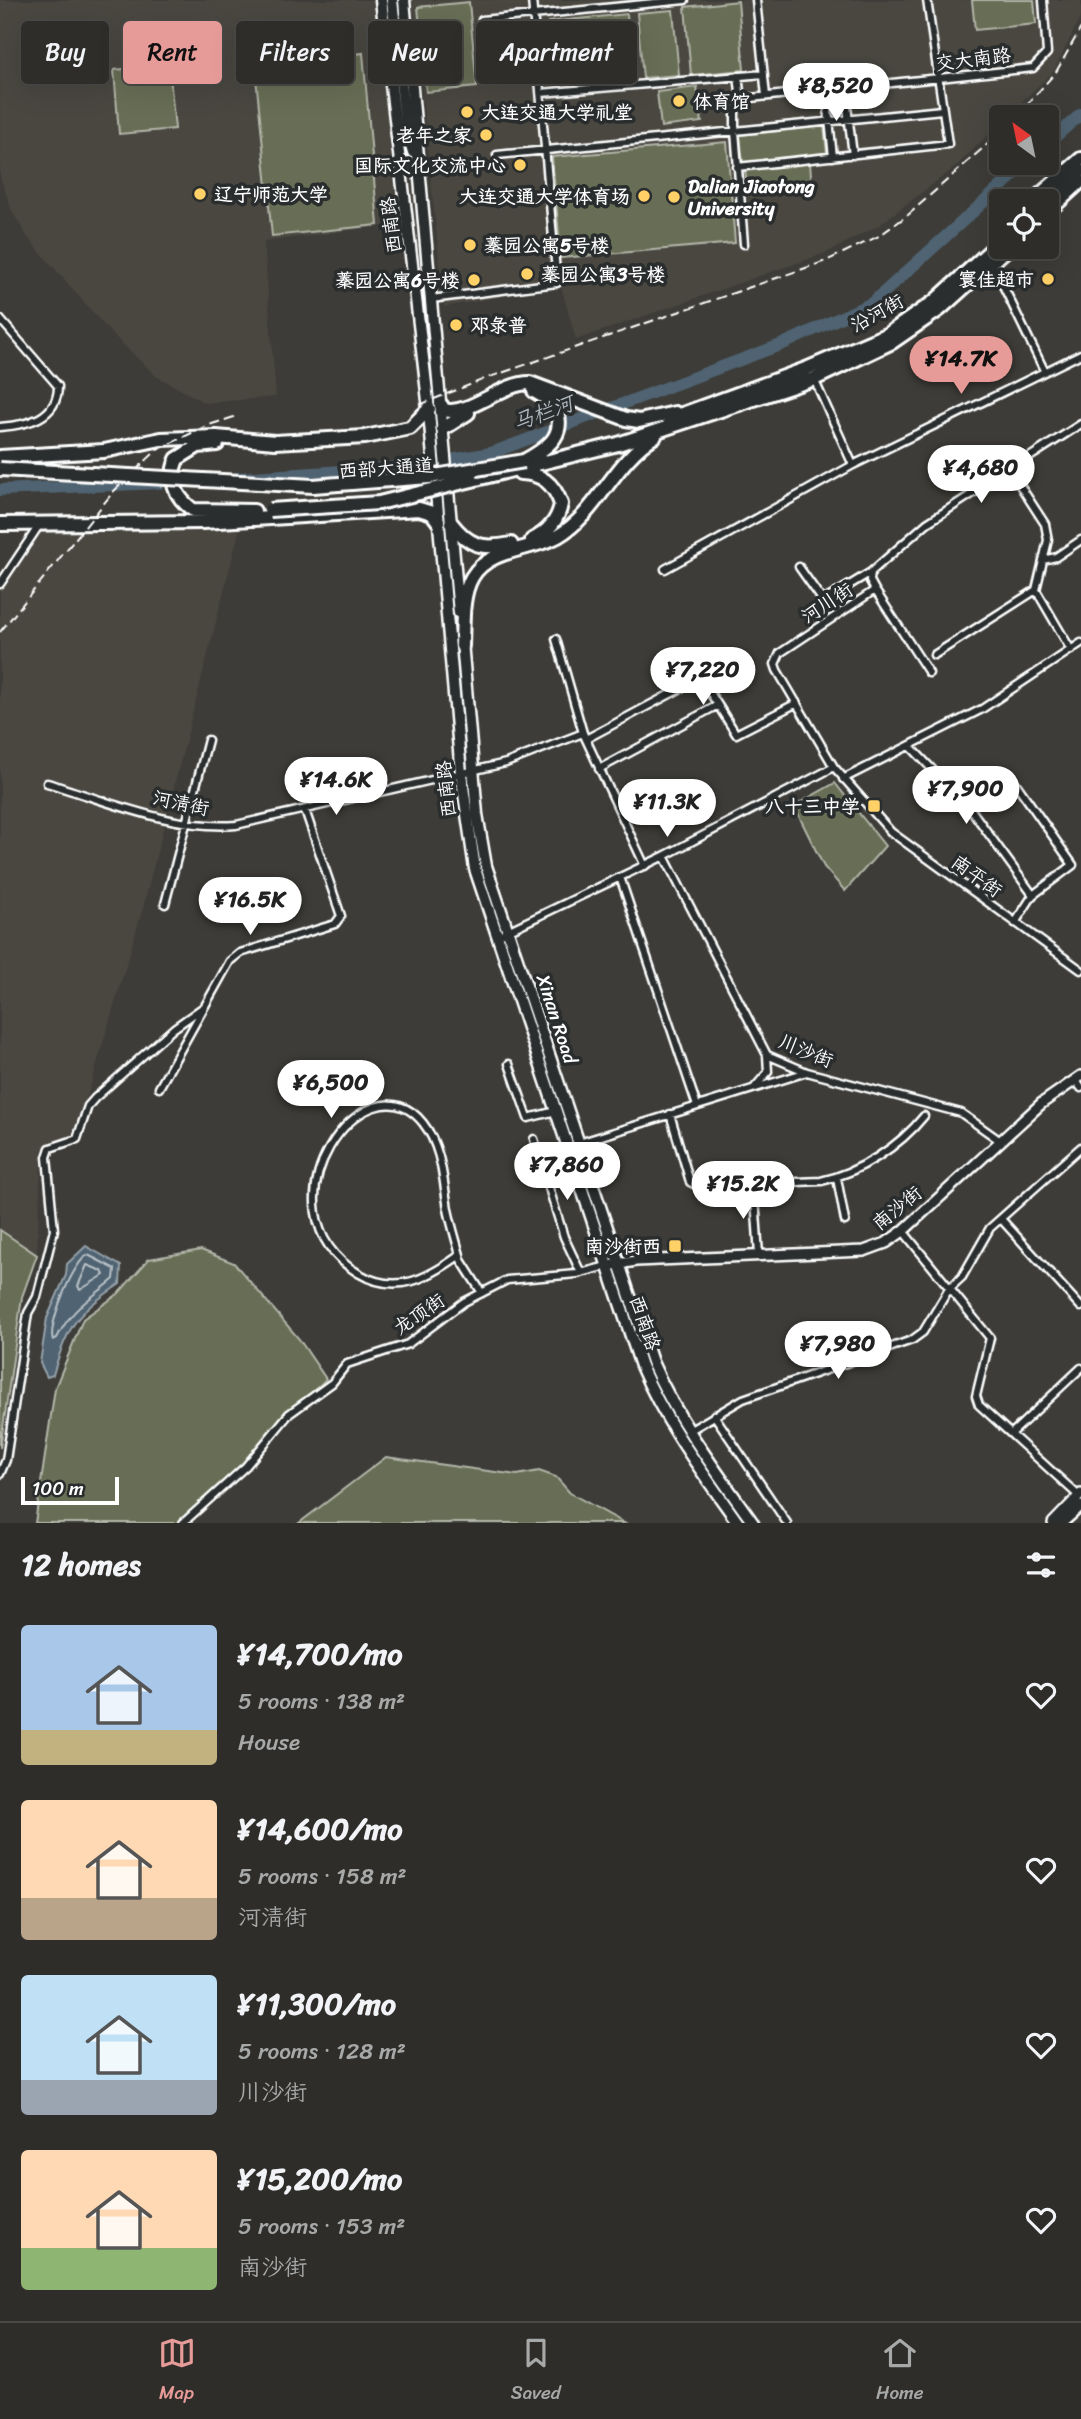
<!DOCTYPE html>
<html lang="en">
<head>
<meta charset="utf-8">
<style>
	body { margin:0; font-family:Sriracha,"LXGW WenKai TC",sans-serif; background:#363532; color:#f1f3f6; height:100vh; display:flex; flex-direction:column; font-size:26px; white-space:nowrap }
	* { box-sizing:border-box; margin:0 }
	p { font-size:23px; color:#a7a8a8 }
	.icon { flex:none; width:38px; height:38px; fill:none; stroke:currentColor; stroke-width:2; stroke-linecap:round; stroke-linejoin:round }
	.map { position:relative; height:1523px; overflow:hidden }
	.drawer { display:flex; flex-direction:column; background:#2e2d2a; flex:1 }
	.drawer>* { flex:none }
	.top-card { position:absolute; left:21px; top:21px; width:700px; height:63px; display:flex; gap:14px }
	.needle { width:46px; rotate:327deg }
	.tools { position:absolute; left:989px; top:105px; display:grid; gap:14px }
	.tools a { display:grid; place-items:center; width:70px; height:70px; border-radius:7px; background:#2e2d2a; box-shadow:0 7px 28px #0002,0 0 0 2px #494947; font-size:35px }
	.scale { position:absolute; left:21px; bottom:18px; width:98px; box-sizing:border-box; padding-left:7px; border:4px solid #fff; border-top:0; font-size:19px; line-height:24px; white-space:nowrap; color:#fff; -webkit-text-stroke:5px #2a2d2e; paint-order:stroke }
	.price { position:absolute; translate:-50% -60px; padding:0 16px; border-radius:24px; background:#fff; color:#222; font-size:23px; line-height:46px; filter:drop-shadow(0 2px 4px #0008) }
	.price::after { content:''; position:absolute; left:50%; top:42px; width:21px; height:16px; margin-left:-10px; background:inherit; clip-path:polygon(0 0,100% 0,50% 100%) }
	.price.current { background:#e69b98; color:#111 }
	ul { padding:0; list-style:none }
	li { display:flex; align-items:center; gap:21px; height:175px; padding:0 21px }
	li span { display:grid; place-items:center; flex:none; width:196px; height:140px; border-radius:7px; color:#555 }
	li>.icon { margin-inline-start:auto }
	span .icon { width:84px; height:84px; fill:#fffc; stroke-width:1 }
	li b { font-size:30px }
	h2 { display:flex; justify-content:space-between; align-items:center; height:84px; padding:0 21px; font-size:30px }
	.pill { padding:0 24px; border-radius:7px; background:#2e2d2a; box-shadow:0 7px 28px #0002,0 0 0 2px #494947; font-size:24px; line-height:63px }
	.pill.current { background:#e69b98; color:#111 }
	.dock { display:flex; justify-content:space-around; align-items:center; height:98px; border-top:2px solid #494947; background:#2e2d2a; font-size:19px; color:#a7a8a8 }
	.dock a { display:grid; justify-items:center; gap:4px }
	.dock .current { color:#e69b98 }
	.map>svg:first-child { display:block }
	.built { fill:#4a463f }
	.green { fill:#676e54; stroke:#b3b6aa; stroke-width:2 }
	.water { fill:#4f6372; stroke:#95a1aa; stroke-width:2 }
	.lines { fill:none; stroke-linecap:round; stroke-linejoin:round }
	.shore { stroke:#b9c1c7; stroke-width:2 }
	.river { stroke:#4f6372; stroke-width:12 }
	.street-casing { stroke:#fff; stroke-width:11 }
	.secondary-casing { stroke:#fff; stroke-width:14 }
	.primary-casing { stroke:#fff; stroke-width:15 }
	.highway-casing { stroke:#fff; stroke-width:18 }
	.street { stroke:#2a2d2e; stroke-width:6 }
	.secondary { stroke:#2a2d2e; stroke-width:9 }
	.primary { stroke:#2a2d2e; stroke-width:10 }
	.highway { stroke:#2a2d2e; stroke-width:12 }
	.rail { stroke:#fff; stroke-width:2; stroke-dasharray:10 5; stroke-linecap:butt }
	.highway-bridge-casing { stroke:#fff; stroke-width:18; stroke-linecap:butt }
	.highway-bridge { stroke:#2a2d2e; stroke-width:12 }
	.poi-dot { fill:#ffd166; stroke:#2a2d2e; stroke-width:2.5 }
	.labels { text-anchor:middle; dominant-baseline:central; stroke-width:7; stroke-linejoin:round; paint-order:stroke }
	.street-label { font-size:19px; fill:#fff; stroke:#2a2d2e }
	.poi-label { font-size:19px; font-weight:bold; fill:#fff; stroke:#2a2d2e; text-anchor:start }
	.water-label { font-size:21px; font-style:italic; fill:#b0b9c0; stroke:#2a2d2e }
</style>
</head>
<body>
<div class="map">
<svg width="1081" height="1523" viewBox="0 0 1081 1523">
	<rect width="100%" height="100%" fill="#3d3c38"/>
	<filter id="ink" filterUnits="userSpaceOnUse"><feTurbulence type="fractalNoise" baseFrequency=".0143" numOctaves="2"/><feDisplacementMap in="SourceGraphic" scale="14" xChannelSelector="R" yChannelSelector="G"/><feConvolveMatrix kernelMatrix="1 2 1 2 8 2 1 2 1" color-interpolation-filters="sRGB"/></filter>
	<g filter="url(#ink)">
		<path class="built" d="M0 0H376L397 224 264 242 276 397 205 403 156 376 110 332 28 238 12 211 0 177Z
			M412 0H1081V17L1054 71 1006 117H1001V122L954 168 878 226 826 253 576 340 561 286 444 307Z
			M39 528H240L143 908 76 1135 42 1149 37 1255 0 1230V577Z"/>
		<path class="green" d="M972 0H1034L1036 24 975 30Z
			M738 1 744 70 691 75 685 7Z
			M469 2 477 87 426 92 418 7Z
			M673 10 679 75 643 78 637 13Z
			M627 14 633 78 554 85 548 22Z
			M363 53 378 225 272 236 255 68Z
			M169 65 175 129 119 134 114 70Z
			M697 87 702 122 661 127 657 92Z
			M824 126 827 154 743 163 740 135Z
			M727 142 735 243 561 258 552 157Z
			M810 163 812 188 748 195 745 170Z
			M835 783 885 846 845 891 824 867 794 806Z
			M0 1230 37 1255 22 1297 0 1448Z
			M201 1250 234 1263 299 1339 326 1379 237 1469 178 1523H35L55 1388 83 1319 118 1294 149 1259Z
			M386 1457 517 1475 539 1471 556 1477 570 1493 624 1523H299Z"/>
		<path class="water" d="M86 1246 121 1266 120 1284C77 1313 67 1325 53 1375L47 1377 40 1363 47 1318 66 1275 67 1264Z"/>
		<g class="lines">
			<path class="shore" d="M88 1255 115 1269 114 1279C90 1300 72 1307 57 1338L53 1340C47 1326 74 1260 88 1255Z
				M87 1265 102 1271 104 1275 80 1290 78 1286Z"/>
			<path class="river" d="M1046 145 1081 114
				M238 478 416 466 491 453 783 344 872 303 1027 163
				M0 490 160 483"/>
			<g class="street-casing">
				<path id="street" d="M756 0 766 96
					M482 20 685 0
					M738 76 741 99 735 109V131L744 244
					M845 89 853 155
					M826 91 833 157
					M541 93 764 74
					M741 99 1033 68 1047 53 1043 0
					M497 155 942 110
					M737 167 948 144 927 0
					M993 265 1044 370
					M431 299 557 283 532 0
					M0 319 58 386C58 419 26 425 0 427
					M853 465 1081 354
					M1010 470 1045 524 1048 540 1036 590 1071 650
					M1043 560 1056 557 1081 540
					M799 567 823 601 871 572
					M665 569 853 465 814 379
					M0 584 40 524
					M875 590 780 653 775 664 777 670 834 767 891 832 1081 970
					M556 639 583 733 645 866
					M934 655 1036 590
					M929 673 875 590 870 581 871 572 927 523 1081 424
					M586 739 689 684 706 686 736 734 797 703
					M910 746 972 811 1033 895
					M599 769 718 705
					M843 779 982 709 1081 643
					M47 783C108 801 172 830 236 825L506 763 583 733
					M969 809 1012 778 1073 865 1033 895 1015 923
					M664 856 767 1055 807 1072 961 1113 999 1140
					M620 877 697 1106
					M165 904 208 740
					M499 935 664 856 834 767
					M509 1064 528 1118 556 1111
					M1075 1079 1081 1088
					M755 1087 768 1072 767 1055
					M159 1088 230 961 240 953 335 924 341 916 305 810
					M670 1114 690 1182 698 1186 821 1181C859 1173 900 1146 924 1116
					M534 1139 564 1237 581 1273
					M579 1143 807 1072
					M837 1178 845 1221
					M754 1184 759 1255
					M1001 1219 1081 1307
					M903 1231 990 1338 976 1396 979 1405 1080 1497
					M460 1255C428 1278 397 1296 358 1273 253 1209 366 1051 423 1123 442 1147 443 1180 448 1209 451 1224 456 1240 460 1255L461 1260 482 1293
					M714 1415 787 1523
					M689 1431 743 1399 912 1340 923 1332 949 1289 962 1277 990 1228 1081 1147
					M1011 1434 1081 1368
					M0 1474 6 1460 28 1313 37 1297 54 1230 47 1157 50 1148 77 1139 88 1106 95 1098 174 1028 205 1006
					M183 1523 246 1466 289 1414 332 1383 347 1364 408 1344 464 1302 507 1280 577 1274 607 1266"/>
			</g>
			<g class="secondary-casing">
				<path id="secondary" d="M607 1266 636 1261 864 1251 886 1243 903 1231 1042 1103 1081 1076
					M1053 1523 1081 1494
					M1062 1523 1081 1506"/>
			</g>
			<g class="primary-casing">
				<path id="primary" d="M381 0 428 401 461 773 475 869 641 1366C666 1424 702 1472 738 1523
					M392 0 406 128 413 152
					M404 0 459 613
					M462 642 477 814 486 866 652 1362C678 1421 716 1471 753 1523"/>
			</g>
			<g class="highway-casing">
				<path id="highway" d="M1033 201 1081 159
					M1045 201 1081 171
					M1046 213 1081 181
					M441 405 444 410C468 417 501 383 530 383L626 419 639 421 675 413
					M669 419 806 369 888 334 934 302 1001 241
					M443 429 468 413
					M217 444 198 446 177 459C168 480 175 497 193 510L254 511
					M0 457 104 451 161 439 216 437 275 442 365 437 410 428 429 409
					M524 461C550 447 569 433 553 402L534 391
					M520 473C542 473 554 484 561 504 558 521 548 532 532 540
					M472 480 618 444 814 379 892 342 940 309 1009 247
					M451 523C469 546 482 550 511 544
					M0 524 203 522 419 509 432 513 438 521
					M462 646C463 624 461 596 472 577 489 548 531 551 558 536 598 513 614 461 655 436"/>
			</g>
			<use href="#street" class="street"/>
			<use href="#secondary" class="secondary"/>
			<use href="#primary" class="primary"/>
			<use href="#highway" class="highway"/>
			<path class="rail" d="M1016 117 1056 72 1081 28
				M419 405 487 378 826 261 879 236 908 215 1001 132
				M0 632 114 491 157 450 206 426 234 417"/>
			<g class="highway-bridge-casing">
				<path id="highway-bridge" d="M0 469 313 486 429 477 524 461
					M270 510 379 503 472 480"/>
			</g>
			<use href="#highway-bridge" class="highway-bridge"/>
		</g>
	</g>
	<g class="poi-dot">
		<circle cx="679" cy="101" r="7"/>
		<circle cx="467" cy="112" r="7"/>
		<circle cx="486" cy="135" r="7"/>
		<circle cx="520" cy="165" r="7"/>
		<circle cx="200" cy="194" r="7"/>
		<circle cx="644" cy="196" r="7"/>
		<circle cx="674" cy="197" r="7"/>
		<circle cx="470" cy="245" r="7"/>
		<circle cx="527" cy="274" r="7"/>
		<circle cx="1048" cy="279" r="7"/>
		<circle cx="474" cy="280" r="7"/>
		<circle cx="456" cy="325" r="7"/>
		<rect x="867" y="799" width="14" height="14" rx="3.5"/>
		<rect x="668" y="1239" width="14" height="14" rx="3.5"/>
	</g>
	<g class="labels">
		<g class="street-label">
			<text transform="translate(973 59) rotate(-7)">交大南路</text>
			<text transform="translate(391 225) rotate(-97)">西南路</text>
			<text transform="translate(877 313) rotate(-29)">沿河街</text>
			<text transform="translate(386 468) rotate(-4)">西部大通道</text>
			<text transform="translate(827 603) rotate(-33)">河川街</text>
			<text transform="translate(446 789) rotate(-96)">西南路</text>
			<text transform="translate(181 803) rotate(12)">河清街</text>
			<text transform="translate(977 876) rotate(36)">南平街</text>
			<text transform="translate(557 1019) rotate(72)">Xinan Road</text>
			<text transform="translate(806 1051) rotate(22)">川沙街</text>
			<text transform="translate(897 1208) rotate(-39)">南沙街</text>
			<text transform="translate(419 1314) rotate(-34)">龙顶街</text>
			<text transform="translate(645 1323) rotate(71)">西南路</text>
		</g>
		<g class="poi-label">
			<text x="693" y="101">体育馆</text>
			<text x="481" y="112">大连交通大学礼堂</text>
			<text x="472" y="135" text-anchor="end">老年之家</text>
			<text x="506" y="165" text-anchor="end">国际文化交流中心</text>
			<text x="688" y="186">Dalian Jiaotong<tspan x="688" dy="22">University</tspan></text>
			<text x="214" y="194">辽宁师范大学</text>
			<text x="630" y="196" text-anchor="end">大连交通大学体育场</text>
			<text x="484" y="245">蓁园公寓5号楼</text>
			<text x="541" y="274">蓁园公寓3号楼</text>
			<text x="1034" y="279" text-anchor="end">寰佳超市</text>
			<text x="460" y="280" text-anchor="end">蓁园公寓6号楼</text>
			<text x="470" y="325">邓录普</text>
			<text x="860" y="806" text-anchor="end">八十三中学</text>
			<text x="661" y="1246" text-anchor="end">南沙街西</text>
		</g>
		<g class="water-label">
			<text transform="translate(543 413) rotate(-20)">马栏河</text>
		</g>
	</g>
</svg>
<div class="tools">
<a><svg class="needle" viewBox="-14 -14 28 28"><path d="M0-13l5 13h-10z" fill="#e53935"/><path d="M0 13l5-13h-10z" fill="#a7a8a8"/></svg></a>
<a><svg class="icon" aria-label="locate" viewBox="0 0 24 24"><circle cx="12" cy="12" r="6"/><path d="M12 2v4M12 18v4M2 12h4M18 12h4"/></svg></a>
</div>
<div class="scale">100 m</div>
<b class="price" style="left:836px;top:123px">¥8,520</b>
<b class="price current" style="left:961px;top:396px">¥14.7K</b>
<b class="price" style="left:981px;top:505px">¥4,680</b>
<b class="price" style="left:703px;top:707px">¥7,220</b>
<b class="price" style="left:336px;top:817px">¥14.6K</b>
<b class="price" style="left:966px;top:826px">¥7,900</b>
<b class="price" style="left:667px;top:839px">¥11.3K</b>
<b class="price" style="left:250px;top:937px">¥16.5K</b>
<b class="price" style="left:331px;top:1120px">¥6,500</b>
<b class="price" style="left:567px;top:1202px">¥7,860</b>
<b class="price" style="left:743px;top:1221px">¥15.2K</b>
<b class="price" style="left:838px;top:1381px">¥7,980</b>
<div class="top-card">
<a class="pill">Buy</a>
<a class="pill current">Rent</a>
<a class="pill">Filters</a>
<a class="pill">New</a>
<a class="pill">Apartment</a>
</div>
</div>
<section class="drawer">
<h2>12 homes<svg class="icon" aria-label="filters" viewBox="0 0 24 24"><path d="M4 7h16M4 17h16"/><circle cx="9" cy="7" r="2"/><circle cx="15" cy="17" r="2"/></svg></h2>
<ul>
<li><span style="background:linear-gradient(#a9c7e8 75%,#c2b280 0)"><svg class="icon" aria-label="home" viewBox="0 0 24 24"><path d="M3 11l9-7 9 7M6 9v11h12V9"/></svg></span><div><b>¥14,700/mo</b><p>5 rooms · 138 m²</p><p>House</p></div><svg class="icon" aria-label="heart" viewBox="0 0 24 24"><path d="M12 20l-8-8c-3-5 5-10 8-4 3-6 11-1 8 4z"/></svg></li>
<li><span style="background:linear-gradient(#ffd9b3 70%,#b9a48a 0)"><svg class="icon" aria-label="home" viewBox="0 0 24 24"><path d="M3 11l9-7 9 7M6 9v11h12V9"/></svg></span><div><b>¥14,600/mo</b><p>5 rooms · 158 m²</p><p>河清街</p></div><svg class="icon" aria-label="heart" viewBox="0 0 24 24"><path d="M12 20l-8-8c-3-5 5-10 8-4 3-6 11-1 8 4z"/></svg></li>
<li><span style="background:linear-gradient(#bfe0f5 75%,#9aa5b1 0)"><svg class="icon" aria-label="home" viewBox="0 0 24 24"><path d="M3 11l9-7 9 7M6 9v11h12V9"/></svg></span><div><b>¥11,300/mo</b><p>5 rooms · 128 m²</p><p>川沙街</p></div><svg class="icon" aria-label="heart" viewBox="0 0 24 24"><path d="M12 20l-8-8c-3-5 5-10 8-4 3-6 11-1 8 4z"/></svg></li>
<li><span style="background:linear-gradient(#ffd9b3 70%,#8fb573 0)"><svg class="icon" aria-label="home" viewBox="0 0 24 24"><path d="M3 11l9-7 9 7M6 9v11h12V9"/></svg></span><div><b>¥15,200/mo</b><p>5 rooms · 153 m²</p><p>南沙街</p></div><svg class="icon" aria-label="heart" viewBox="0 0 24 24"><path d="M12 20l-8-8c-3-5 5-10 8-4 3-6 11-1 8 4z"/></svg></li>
</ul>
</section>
<nav class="dock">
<a class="current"><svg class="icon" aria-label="map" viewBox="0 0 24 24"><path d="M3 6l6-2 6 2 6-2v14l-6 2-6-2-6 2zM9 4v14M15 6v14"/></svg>Map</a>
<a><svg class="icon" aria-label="saved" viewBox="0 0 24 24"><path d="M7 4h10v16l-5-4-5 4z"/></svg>Saved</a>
<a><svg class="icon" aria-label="home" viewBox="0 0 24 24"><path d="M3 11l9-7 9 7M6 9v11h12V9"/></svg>Home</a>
</nav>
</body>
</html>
